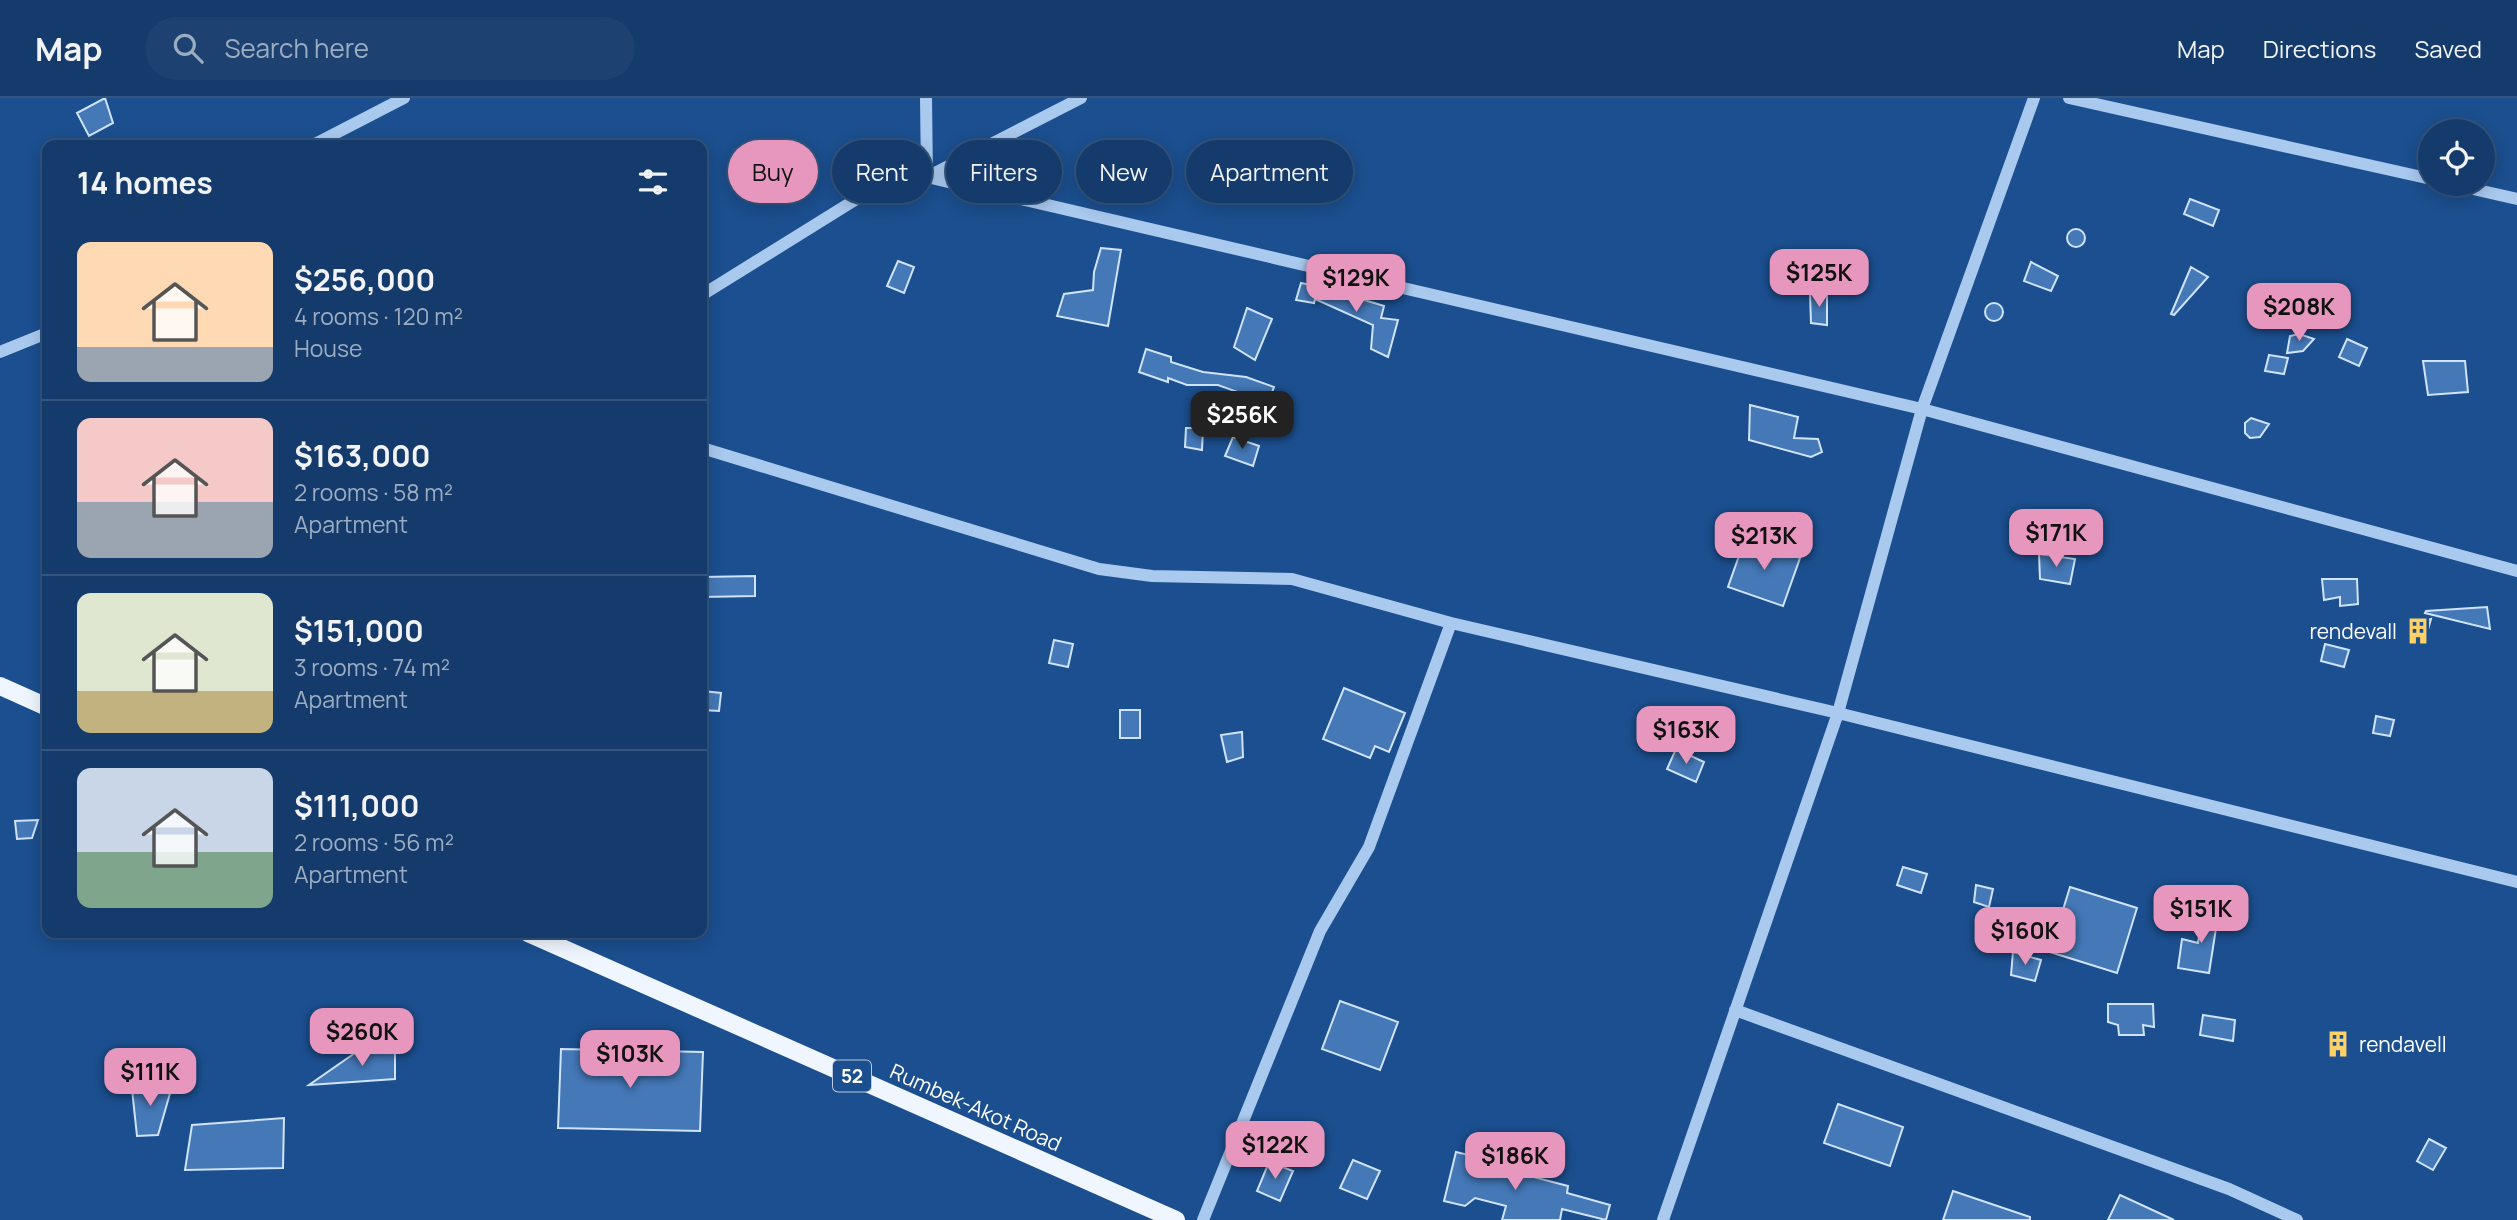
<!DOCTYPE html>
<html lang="en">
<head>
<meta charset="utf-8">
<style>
	body { margin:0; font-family:Manrope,sans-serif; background:#1d4271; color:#f1f3f6; height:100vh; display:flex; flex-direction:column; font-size:26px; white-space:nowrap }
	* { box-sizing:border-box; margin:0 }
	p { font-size:23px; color:#9dadc1 }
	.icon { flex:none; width:38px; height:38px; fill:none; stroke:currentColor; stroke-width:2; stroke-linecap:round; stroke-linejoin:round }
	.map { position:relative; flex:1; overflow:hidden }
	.sheet { position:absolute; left:42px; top:42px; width:665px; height:798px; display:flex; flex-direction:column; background:#143b6b; border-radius:14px; box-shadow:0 4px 18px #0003,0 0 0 2px #33557e }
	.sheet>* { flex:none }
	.banner { position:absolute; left:728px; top:42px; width:665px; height:63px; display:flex; gap:14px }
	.buttons { position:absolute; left:2418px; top:21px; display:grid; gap:14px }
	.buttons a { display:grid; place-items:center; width:77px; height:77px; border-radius:50%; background:#143b6b; box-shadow:0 4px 18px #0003,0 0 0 2px #33557e; font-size:35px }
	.price { position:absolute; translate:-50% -60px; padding:0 16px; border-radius:14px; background:#e797bd; color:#111; font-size:23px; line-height:46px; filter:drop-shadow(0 2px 4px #0008) }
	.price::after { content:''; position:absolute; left:50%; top:42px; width:21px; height:16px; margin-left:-10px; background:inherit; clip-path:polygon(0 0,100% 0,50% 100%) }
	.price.selected { background:#222; color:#fff }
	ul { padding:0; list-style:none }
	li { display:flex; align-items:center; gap:21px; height:175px; padding:0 35px }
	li+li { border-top:2px solid #33557e }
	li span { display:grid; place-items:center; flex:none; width:196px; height:140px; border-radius:14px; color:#555 }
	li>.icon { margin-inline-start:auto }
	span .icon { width:84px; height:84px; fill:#fffc; stroke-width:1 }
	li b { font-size:30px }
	h2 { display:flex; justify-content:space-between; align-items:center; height:84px; padding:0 35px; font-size:30px }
	.pill { padding:0 24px; border-radius:32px; background:#143b6b; box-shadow:0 4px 18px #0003,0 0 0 2px #33557e; font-size:24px; line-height:63px }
	.pill.selected { background:#e797bd; color:#111 }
	header { display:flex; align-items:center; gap:42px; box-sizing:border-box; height:98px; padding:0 35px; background:#143b6b; border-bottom:2px solid #33557e }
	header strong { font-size:33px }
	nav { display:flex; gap:38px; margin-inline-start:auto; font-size:24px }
	.search { width:490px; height:63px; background:#1d4271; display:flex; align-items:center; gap:18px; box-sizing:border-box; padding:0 24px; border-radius:38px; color:#9dadc1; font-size:26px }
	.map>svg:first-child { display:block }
	.building { fill:#4478b7; stroke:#cfe3fa; stroke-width:2 }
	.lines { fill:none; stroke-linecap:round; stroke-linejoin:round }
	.minor { stroke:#a9c9ee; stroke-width:12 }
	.major { stroke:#f0f6ff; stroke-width:18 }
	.labels { text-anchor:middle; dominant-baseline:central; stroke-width:7; stroke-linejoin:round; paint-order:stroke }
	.shield { fill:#1b4f8f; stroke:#bbcadd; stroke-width:2 }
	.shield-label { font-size:19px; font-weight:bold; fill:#fff }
	.poi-label { font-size:21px; fill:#fff; stroke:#1b4f8f; text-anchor:end }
	.street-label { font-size:21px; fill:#fff; stroke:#1b4f8f }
</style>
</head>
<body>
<header>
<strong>Map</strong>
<div class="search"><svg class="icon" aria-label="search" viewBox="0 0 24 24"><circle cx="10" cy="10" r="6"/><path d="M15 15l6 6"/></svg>Search here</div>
<nav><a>Map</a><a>Directions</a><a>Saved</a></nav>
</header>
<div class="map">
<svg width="2517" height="1122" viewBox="0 0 2517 1122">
	<rect width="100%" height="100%" fill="#1b4f8f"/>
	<path class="building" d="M105 0 113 25 89 38 77 15Z
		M2190 101 2219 112 2213 128 2184 116Z
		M2067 140a9 9 0 1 1 18 0a9 9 0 1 1-18 0Z
		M1101 150 1121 152 1108 228 1057 218 1064 196 1093 192 1094 174Z
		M898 163 914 169 904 195 887 188Z
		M2031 164 2058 178 2051 193 2024 183Z
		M2191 169 2208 179 2174 217 2171 216Z
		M1301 185 1317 188 1316 194H1338L1384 208 1381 220 1398 222 1388 259 1371 251 1373 227 1315 201 1314 205 1296 202Z
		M1810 196 1827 198V227L1811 225Z
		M1985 214a9 9 0 1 1 18 0a9 9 0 1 1-18 0Z
		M1247 210 1272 221 1255 262 1234 249Z
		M2299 236 2314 241 2303 253 2287 255 2290 238Z
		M2347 241 2367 250 2359 268 2339 259Z
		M1146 251 1171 259V264L1203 274 1246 279 1274 289 1268 305 1218 287H1187L1168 280V284L1139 274Z
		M2269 257 2288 260 2284 276 2265 273Z
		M2423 263H2465L2468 294 2428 297Z
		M1750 307 1798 319 1794 340 1818 341 1822 354 1811 359 1749 342Z
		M2251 320 2269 326 2260 339 2250 340 2245 335V325Z
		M1186 330H1203L1202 352 1185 349Z
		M1233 339 1259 348 1253 368 1225 358Z
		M1745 441 1800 460 1783 508 1728 489Z
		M2039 456 2075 461 2070 486 2040 481Z
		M755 478V498L702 499V479Z
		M2322 481H2357L2358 506 2340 508V499L2324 502Z
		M2487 509 2490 531 2425 515 2426 513Z
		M2431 521 2425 542 2412 541 2409 535 2413 526Z
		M1054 542 1073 546 1068 569 1049 565Z
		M2325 546 2349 552 2344 569 2321 563Z
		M1344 590 1405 615 1389 654 1375 648 1370 660 1323 641Z
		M703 593 721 595 719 613 702 612Z
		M1120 612H1140V640H1120Z
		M2376 618 2394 622 2390 638 2373 635Z
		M1242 634 1243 659 1227 664 1221 637Z
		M1676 651 1704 664 1696 684 1667 671Z
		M38 722 32 740 17 741 15 723Z
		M1903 769 1927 776 1921 795 1897 787Z
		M1976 787 1993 791 1989 809 1974 804Z
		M2070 789 2137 810 2117 875 2050 854Z
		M2204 809 2219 811 2209 875 2178 870 2182 841 2198 845Z
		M2013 854 2041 862 2035 883 2011 877Z
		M1340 903 1398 924 1380 972 1322 951Z
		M2108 906H2153L2154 929 2143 927 2144 937H2119L2118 927 2108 924Z
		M2203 917 2235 922 2233 943 2200 937Z
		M395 951V981L309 987 355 955Z
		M561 951 703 954 700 1033 558 1030Z
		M173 985 158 1037 137 1038 132 991Z
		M1838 1006 1903 1029 1890 1068 1824 1045Z
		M284 1020 283 1070 185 1072 192 1027Z
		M2429 1041 2446 1050 2433 1072 2417 1063Z
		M1456 1054 1477 1059 1480 1065 1568 1088 1567 1095 1610 1107 1606 1122 1562 1111 1560 1122H1502L1506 1108 1475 1100 1465 1108 1444 1103Z
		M1353 1062 1380 1073 1367 1101 1340 1090Z
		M1269 1064 1293 1073 1280 1103 1257 1093Z
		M1953 1093 2030 1119V1122H1943Z
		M2120 1097 2174 1122H2108Z"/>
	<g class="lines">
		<path class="minor" d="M926 0 927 79 1922 311 2517 473
			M2069 0 2431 81
			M313 47 404 0
			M2451 86 2517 101
			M702 197 871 92 927 79 1081 0
			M0 254 47 235
			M702 350 1099 471 1152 478 1292 481 1451 525 1838 615 2517 784
			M1735 912 2229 1091 2297 1122
			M1203 1122 1320 833 1369 749 1451 525
			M1663 1122 1838 615 1922 311 2034 0"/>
		<path class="major" d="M0 588 47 609
			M528 835 1176 1122"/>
	</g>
	<defs>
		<g id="building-bare" transform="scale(2.1)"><path d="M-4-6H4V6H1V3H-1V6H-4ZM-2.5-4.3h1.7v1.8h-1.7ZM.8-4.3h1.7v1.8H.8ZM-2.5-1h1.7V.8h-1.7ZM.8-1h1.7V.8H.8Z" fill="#ffd166" stroke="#1b4f8f" stroke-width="2.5" paint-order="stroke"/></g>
	</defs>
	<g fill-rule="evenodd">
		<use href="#building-bare" x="2418" y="533"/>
		<use href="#building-bare" x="2338" y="946"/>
	</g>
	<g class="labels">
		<rect class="shield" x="833" y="962.5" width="38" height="31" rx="5"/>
		<g class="shield-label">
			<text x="852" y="978">52</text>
		</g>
		<g class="poi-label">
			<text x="2397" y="533">rendevall</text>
			<text x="2359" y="946" text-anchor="start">rendavell</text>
		</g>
		<g class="street-label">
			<text transform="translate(976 1009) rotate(24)">Rumbek-Akot Road</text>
		</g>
	</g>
</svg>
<div class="buttons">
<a><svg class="icon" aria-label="locate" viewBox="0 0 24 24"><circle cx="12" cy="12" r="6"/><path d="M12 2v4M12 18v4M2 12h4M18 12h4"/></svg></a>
</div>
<b class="price" style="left:1819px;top:211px">$125K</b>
<b class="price" style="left:1356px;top:216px">$129K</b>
<b class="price" style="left:2299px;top:245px">$208K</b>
<b class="price selected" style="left:1242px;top:353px">$256K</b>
<b class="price" style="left:2056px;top:471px">$171K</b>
<b class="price" style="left:1764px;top:474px">$213K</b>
<b class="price" style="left:1686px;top:668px">$163K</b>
<b class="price" style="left:2201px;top:847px">$151K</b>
<b class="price" style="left:2025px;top:869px">$160K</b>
<b class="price" style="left:362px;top:970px">$260K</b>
<b class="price" style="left:630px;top:992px">$103K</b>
<b class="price" style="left:150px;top:1010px">$111K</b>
<b class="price" style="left:1275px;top:1083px">$122K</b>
<b class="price" style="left:1515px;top:1094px">$186K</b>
<div class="banner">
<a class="pill selected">Buy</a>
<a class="pill">Rent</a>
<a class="pill">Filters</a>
<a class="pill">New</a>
<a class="pill">Apartment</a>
</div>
<section class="sheet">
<h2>14 homes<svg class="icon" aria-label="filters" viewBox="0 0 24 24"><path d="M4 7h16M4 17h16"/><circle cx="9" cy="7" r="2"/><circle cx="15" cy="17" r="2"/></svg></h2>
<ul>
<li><span style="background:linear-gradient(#ffd9b3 75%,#9aa5b1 0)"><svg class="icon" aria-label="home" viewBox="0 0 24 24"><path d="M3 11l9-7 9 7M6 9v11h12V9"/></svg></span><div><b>$256,000</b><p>4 rooms · 120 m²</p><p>House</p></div></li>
<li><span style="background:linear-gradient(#f6c9c9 60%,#9aa5b1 0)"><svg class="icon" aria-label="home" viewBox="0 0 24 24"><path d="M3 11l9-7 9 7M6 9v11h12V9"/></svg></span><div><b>$163,000</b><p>2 rooms · 58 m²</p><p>Apartment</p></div></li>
<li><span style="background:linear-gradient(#dfe7d0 70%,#c2b280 0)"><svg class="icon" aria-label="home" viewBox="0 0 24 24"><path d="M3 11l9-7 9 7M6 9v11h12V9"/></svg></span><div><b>$151,000</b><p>3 rooms · 74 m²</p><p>Apartment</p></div></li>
<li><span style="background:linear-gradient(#c9d6e8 60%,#7fa58c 0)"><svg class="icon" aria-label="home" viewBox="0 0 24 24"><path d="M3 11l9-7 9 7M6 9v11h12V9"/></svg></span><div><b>$111,000</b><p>2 rooms · 56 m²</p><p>Apartment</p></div></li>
</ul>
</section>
</div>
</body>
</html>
